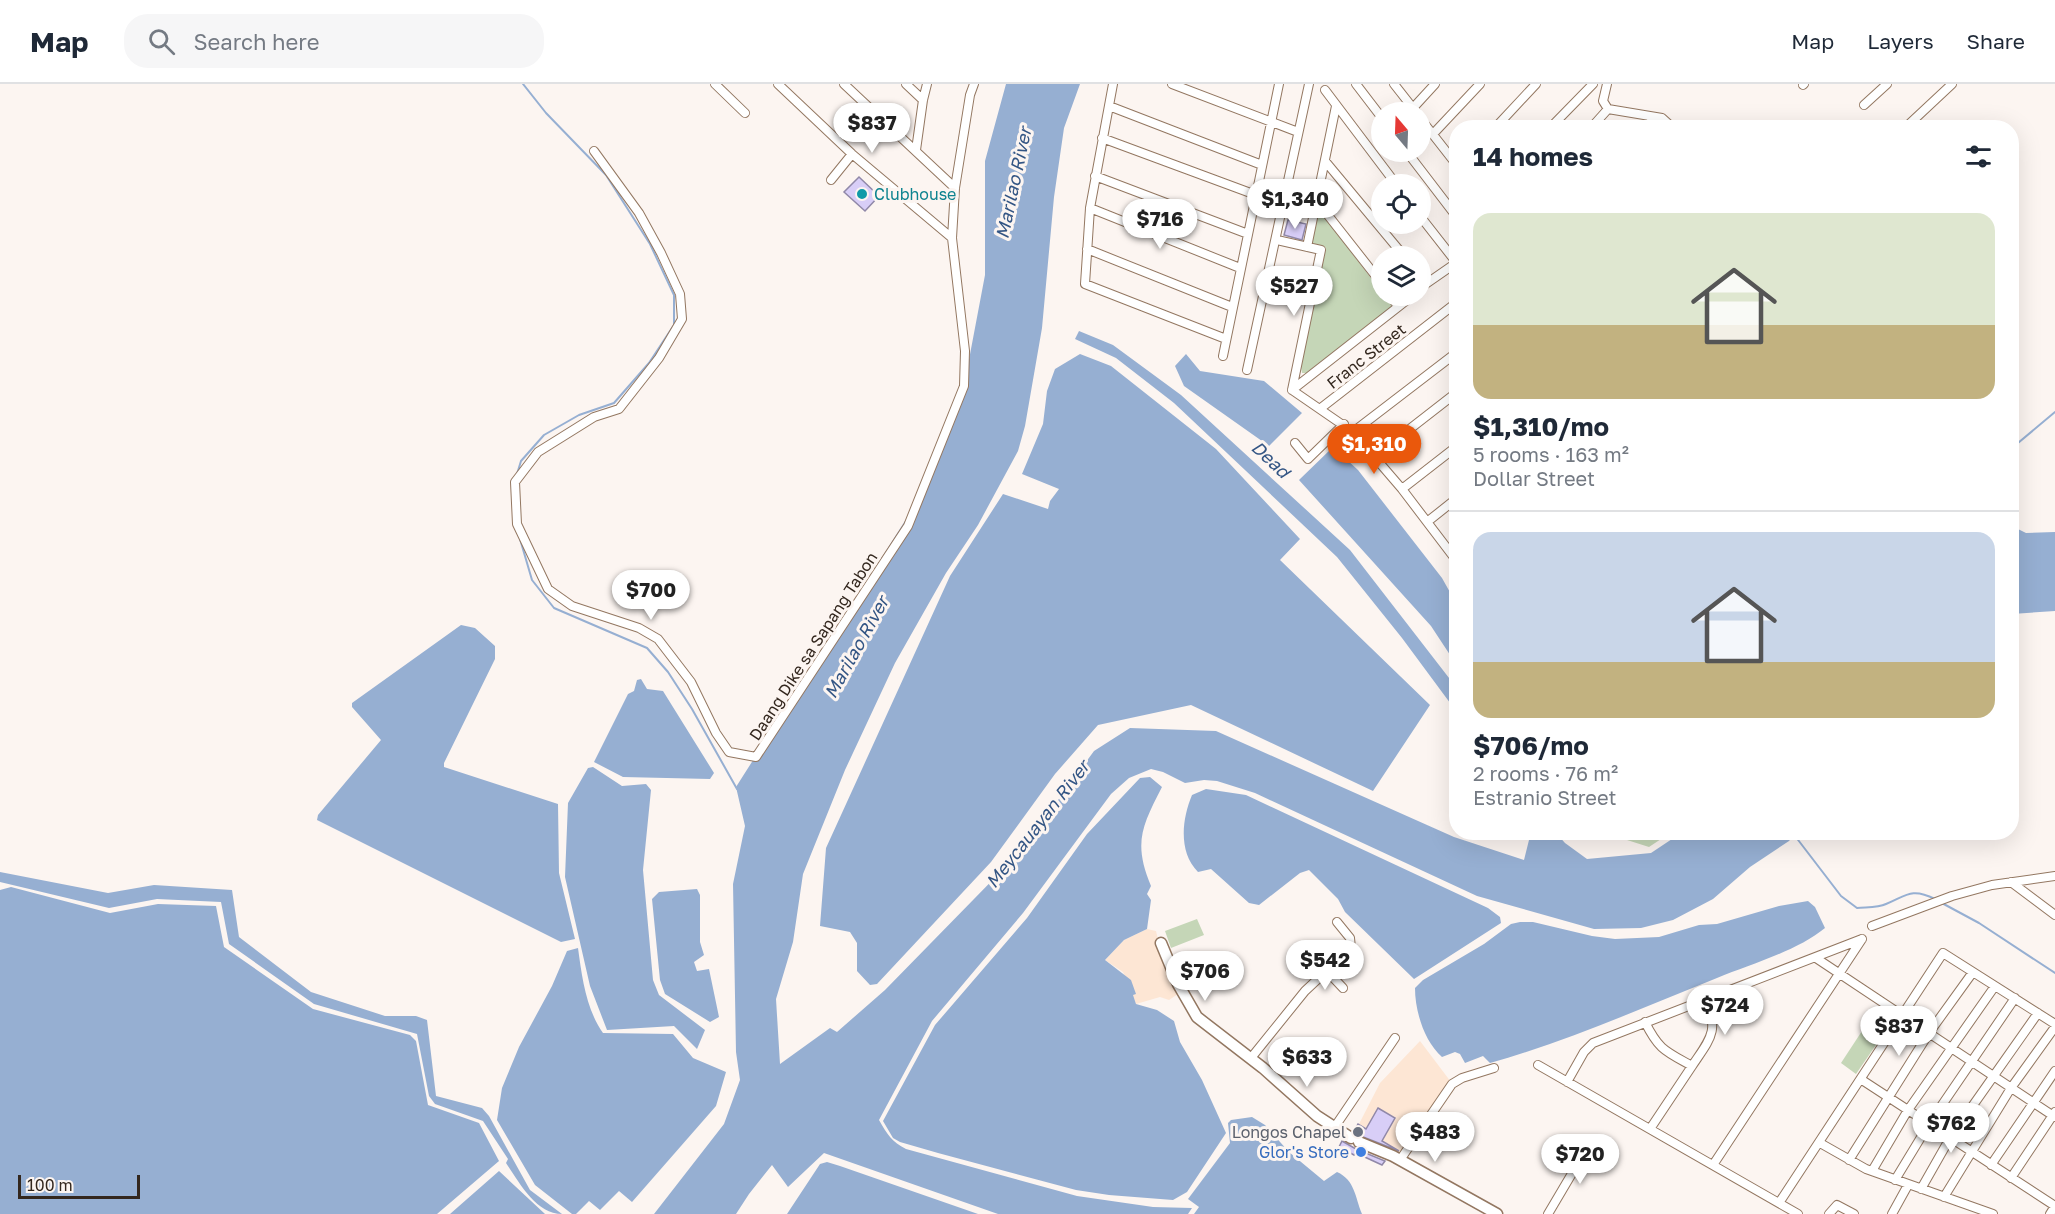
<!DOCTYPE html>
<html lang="en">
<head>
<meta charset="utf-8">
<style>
	body { margin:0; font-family:"Golos Text",sans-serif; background:#f6f6f7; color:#1f2937; height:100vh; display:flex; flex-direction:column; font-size:22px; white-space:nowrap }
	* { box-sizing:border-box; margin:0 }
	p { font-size:20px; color:#747a83 }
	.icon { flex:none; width:33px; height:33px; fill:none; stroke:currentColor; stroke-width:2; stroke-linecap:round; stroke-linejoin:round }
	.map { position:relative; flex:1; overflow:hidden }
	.drawer { position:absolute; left:1449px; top:36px; width:570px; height:720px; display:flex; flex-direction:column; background:#fff; border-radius:24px; box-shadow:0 6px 24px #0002 }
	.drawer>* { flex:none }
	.needle { width:39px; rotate:341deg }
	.controls { position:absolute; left:1371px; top:18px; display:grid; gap:12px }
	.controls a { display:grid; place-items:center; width:60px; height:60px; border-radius:50%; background:#fff; box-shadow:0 6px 24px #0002; font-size:30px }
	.scale { position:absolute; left:18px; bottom:15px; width:122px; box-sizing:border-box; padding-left:6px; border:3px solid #33271e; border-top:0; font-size:16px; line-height:21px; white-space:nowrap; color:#33271e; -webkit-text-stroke:4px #fcf5f1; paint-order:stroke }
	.price { position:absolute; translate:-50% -51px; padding:0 14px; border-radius:21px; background:#fff; color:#222; font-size:20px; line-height:39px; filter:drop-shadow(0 2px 3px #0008) }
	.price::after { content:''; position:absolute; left:50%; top:36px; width:18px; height:14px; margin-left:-9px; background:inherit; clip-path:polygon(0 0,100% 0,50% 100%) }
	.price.on { background:#ea580c; color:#fff }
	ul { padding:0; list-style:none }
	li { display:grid; align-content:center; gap:12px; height:318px; padding:0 24px }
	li+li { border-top:2px solid #e0e1e3 }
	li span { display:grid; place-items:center; height:186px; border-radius:18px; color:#555 }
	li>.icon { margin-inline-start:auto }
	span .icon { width:108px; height:108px; fill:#fffc; stroke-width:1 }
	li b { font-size:26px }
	h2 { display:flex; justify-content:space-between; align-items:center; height:72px; padding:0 24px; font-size:26px }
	header { display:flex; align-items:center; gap:36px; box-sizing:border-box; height:84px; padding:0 30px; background:#fff; border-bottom:2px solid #e0e1e3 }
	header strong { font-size:28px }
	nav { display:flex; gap:33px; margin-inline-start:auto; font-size:21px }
	.search { width:420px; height:54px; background:#f6f6f7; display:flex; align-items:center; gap:15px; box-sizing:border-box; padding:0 21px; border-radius:24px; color:#747a83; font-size:22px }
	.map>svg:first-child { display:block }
	.built { fill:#fde6d4 }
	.green { fill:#c5d6b7 }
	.water { fill:#96afd2 }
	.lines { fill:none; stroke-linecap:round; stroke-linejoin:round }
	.stream { stroke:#96afd2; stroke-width:2 }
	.building { fill:#d8cef7; stroke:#9088a8; stroke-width:1.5 }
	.street-casing { stroke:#937761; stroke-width:10 }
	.secondary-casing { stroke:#937761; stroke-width:13 }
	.street { stroke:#fff; stroke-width:8 }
	.secondary { stroke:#fff; stroke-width:10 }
	.culture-dot { fill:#0f9aa8; stroke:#fcf5f1; stroke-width:2 }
	.worship-dot { fill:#6b7280; stroke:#fcf5f1; stroke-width:2 }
	.shop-dot { fill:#3f7fe0; stroke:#fcf5f1; stroke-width:2 }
	.labels { text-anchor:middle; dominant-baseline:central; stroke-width:6; stroke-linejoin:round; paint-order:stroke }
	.culture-label { font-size:16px; fill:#0d838f; stroke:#fcf5f1; text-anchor:start }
	.street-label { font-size:16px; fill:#33271e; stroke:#fcf5f1 }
	.worship-label { font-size:16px; fill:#5b616d; stroke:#fcf5f1; text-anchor:end }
	.shop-label { font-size:16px; fill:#366cbe; stroke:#fcf5f1; text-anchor:end }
	.water-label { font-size:18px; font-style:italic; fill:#335584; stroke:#fcf5f1 }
</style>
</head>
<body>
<header>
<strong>Map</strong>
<div class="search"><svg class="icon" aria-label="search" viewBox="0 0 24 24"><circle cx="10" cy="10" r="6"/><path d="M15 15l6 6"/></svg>Search here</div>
<nav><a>Map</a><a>Layers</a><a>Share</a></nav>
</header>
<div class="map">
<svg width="2055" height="1130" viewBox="0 0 2055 1130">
	<rect width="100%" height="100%" fill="#fcf5f1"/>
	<path class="built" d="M1147 845 1156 847 1163 876 1178 910 1169 916 1160 913 1136 920 1123 888 1105 876 1124 856Z
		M1420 957 1451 998 1401 1073 1360 1056 1366 1044 1359 1040 1380 999Z"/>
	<path class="green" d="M1319 126 1381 207 1382 212H1385L1393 222 1308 289H1302L1301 283 1326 164 1312 159Z
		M1620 749H1670L1649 763 1627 756Z
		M1197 835 1204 851 1171 864 1165 847Z
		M1862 947 1878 958 1856 990 1841 979Z"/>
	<path class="water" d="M1006 0H1080L1064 44 1054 113 1042 244 1025 342 1018 367 978 441 946 489 895 579 845 686 803 790 793 858 776 915 780 980 830 944 837 948 885 906 1020 768 1094 667 1130 644 1216 647 1454 753 1524 776 1530 752 1528 749H1556L1565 759 1587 775 1651 769 1681 749H1796L1789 757 1750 783 1713 815 1673 836 1641 844 1594 845 1477 812 1255 709 1217 697 1204 696 1185 699 1163 688 1151 685 1129 694 1111 710 1023 829 932 937 879 1036C887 1050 892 1058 906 1065L1077 1112 1153 1123 1192 1124 1188 1130H998L824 1069 788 1103 772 1081 749 1110 736 1130H654L724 1040 740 996 736 968 733 800 745 742 736 703 922 410 964 302 985 191V77Z
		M1079 247 1113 261 1181 311 1350 466 1456 603V627L1402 554 1337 473 1174 319 1116 274 1075 255Z
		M1080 270 1111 282 1216 365 1300 455 1280 476 1430 621 1373 707 1191 621 1098 641 1055 690 991 778 877 900 870 901 857 887V859L850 848 820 842 826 764 950 492 1003 410 1048 425 1050 417 1059 405 1022 390 1043 340 1047 307 1055 285Z
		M1186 270 1200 287 1264 297 1302 329 1269 362 1184 302 1175 282Z
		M1333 363 1358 386 1442 494 1456 519V580L1431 542 1299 396Z
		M2012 442 2026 449 2055 448V527L2012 530Z
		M461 541 475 544 495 562V575L444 679V683L558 720 559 789 575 855 561 858 317 736 318 731 381 656 352 623V619Z
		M641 595 647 605 663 607 714 689 710 695 623 693 594 678 628 610 634 607 637 596Z
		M593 683 622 702 646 700 651 706 643 786 653 896 659 911 705 946 697 965 674 942 607 946 590 902 565 793 568 719 588 684Z
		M1150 693 1162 703C1142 742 1133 759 1151 802L1147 810 1151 816 1147 845 1124 856 1105 876 1131 896 1136 910 1133 911 1136 920 1157 926 1174 937 1180 958 1202 996 1226 1049 1187 1108 1173 1116 1109 1111 1076 1106 938 1069 900 1058 893 1054 883 1037 935 941 1027 834 1087 750 1140 694Z
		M1206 705 1246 711 1488 824 1500 833 1501 839 1414 895 1345 828 1338 815 1309 786 1300 789 1259 821 1249 819 1211 785 1198 788C1178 768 1182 735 1192 711Z
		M0 788 108 809 154 801 232 806 239 853 311 908 385 932H416L427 936 436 1012 482 1024 489 1032 530 1106 562 1130C536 1130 519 1098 506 1079L508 1075 483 1037 435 1020 429 1012 417 950 314 920 229 860 221 818 157 815 109 824 0 798Z
		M11 803 110 829 158 820 216 822 224 863 313 925 410 951 416 957 428 1021 479 1039 499 1077 437 1130H0V806Z
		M697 805 700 811V858L704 871 694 878 697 887 709 885 719 933 710 938 665 910 660 896 652 815 659 808Z
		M1808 817 1815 823 1825 844C1797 867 1751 880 1717 894 1642 924 1568 957 1490 979L1483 972 1465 979 1460 970 1455 968 1442 973C1424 957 1415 927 1415 904L1423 896 1484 860 1511 840 1520 838H1533L1592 852 1615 855 1659 853 1699 841 1717 840 1779 822Z
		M578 864C582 893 586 925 603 949L673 950 693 974 726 988 716 1022 632 1118 619 1107 600 1126 589 1117 576 1130H572L535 1101 497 1036 502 1004 519 963 552 902 567 867Z
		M1252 1033 1265 1041 1289 1068 1324 1097 1337 1088C1355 1096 1355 1113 1362 1130H1194L1199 1123 1188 1115 1230 1059 1228 1039 1231 1036Z
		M827 1078 840 1082 978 1130H787L820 1080Z
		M499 1087 545 1130H450Z"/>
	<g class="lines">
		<path class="stream" d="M2012 364 2055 328
			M517 390 521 377 544 351 579 331 614 319 649 279 674 241V211L650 160 606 91 546 29 523 0
			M520 455 532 496 554 524 647 564 668 588 692 625 737 705
			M1792 748 1841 812 1857 824C1866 823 1878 824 1886 820 1906 812 1911 803 1935 815
			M1940 818 1979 839 2055 889"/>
	</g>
	<path class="building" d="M859 93 879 112 865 127 844 108Z
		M1288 136 1306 140 1302 156 1284 151Z
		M1378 1024 1395 1034 1382 1057 1399 1067 1358 1051 1354 1047 1358 1040 1366 1045Z
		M1342 1057 1356 1065 1385 1077 1382 1081 1356 1069 1354 1071 1339 1063Z"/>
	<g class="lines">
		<g class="street-casing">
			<path id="street" d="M715 0 745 29
				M778 0 852 70 952 154
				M844 0 955 104
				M906 0 923 16
				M1113 0 1090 124 1085 200 1226 255
				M1172 0 1298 48
				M1356 0 1382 34
				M1394 0 1416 28
				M1607 0 1603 17 1608 25 1662 34 1673 44
				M1803 1 1804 0
				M1325 6 1396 100
				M1864 21 1887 0
				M1109 22 1262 81
				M1413 24 1435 0
				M1420 34 1456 80
				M1495 44 1536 0
				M1550 44 1593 0
				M1591 44 1608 25
				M1645 44 1655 33
				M1905 44 1952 0
				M1433 50 1480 0
				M1102 54 1256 111
				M916 66 923 16 927 0
				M594 67 639 129 661 169 680 210 682 235 659 274 619 325 594 333 538 368 515 398 517 440 548 505 572 522 639 544 658 555 691 598 716 649 729 668 756 673 908 442 964 302 965 267 952 154 955 104 970 11 974 0
				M1407 68 1456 132
				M1325 77 1404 172
				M1095 92 1248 150
				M831 96 852 70
				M1316 116 1382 200
				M1090 124 1240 184
				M1420 132 1456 178
				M1277 156 1321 166 1292 306
				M1307 163 1336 22
				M1087 165 1232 223
				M1420 204 1456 179
				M1390 212 1398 222
				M1223 272 1279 0
				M1247 286 1309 0
				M1292 306 1353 348 1402 405 1456 476
				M1292 306 1412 212
				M1321 324 1456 219
				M1353 348 1456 269
				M1295 359 1308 375 1344 340
				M1375 372 1456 309
				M1402 405 1456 363
				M1427 438 1456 415
				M2011 798 2055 831
				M1872 842 1952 812 1992 801 2055 792
				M1816 874 2055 1033
				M1327 887 1343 904
				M1645 938C1659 966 1665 967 1692 982L1650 1045
				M1251 974 1305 907 1351 864 1350 854 1337 838
				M1538 981 1798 1130
				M1692 982C1710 955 1720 947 1705 915
				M1862 996 2055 1122 2050 1130
				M1567 998 1584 968 1593 959 1862 855
				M1334 1044 1395 954
				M1820 1059 1866 1085 1993 1130
				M1400 1076 1452 1000 1462 994 1494 984
				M1849 1076 1929 949 1973 888
				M1713 1081 1862 855
				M1991 1081 2055 987
				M1872 1087 1908 1026 1995 902
				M2011 1094 2055 1028
				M1895 1096 1929 1040 2015 914
				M1921 1105 1950 1054 2038 929
				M1944 1113 2011 1004 2055 943
				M1779 1119 1943 869 2055 940
				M1548 1130 1590 1059
				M1829 1130 1837 1121 1854 1130
				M1892 1130 1908 1101"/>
		</g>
		<g class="secondary-casing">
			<path id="secondary" d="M1161 859 1178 900 1197 933 1263 984 1317 1032 1351 1054
				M1359 1058 1393 1072 1497 1130"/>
		</g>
		<use href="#street" class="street"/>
		<use href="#secondary" class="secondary"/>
	</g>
	<circle class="culture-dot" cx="862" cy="110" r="6"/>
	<circle class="worship-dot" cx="1358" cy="1048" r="6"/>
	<circle class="shop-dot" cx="1361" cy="1068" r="6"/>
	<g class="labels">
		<g class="culture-label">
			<text x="874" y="110">Clubhouse</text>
		</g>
		<g class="street-label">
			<text transform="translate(1366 272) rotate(-38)">Franc Street</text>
			<text transform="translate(813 562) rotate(-57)">Daang Dike sa Sapang Tabon</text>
		</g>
		<g class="worship-label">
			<text x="1346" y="1048">Longos Chapel</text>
		</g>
		<g class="shop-label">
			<text x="1349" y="1068">Glor's Store</text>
		</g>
		<g class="water-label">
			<text transform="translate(1013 99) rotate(-78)">Marilao River</text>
			<text transform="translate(1271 375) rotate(43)">Dead</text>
			<text transform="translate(856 563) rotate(-61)">Marilao River</text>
			<text transform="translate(1037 740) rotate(-52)">Meycauayan River</text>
		</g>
	</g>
</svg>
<div class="controls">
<a><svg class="needle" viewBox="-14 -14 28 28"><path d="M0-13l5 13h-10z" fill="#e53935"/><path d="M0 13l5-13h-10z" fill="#747a83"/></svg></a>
<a><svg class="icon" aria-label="locate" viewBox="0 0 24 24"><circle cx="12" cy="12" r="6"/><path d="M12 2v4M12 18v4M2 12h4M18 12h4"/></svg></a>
<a><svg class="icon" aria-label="layers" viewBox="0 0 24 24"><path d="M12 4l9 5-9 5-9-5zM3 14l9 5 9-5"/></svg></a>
</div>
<div class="scale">100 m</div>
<b class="price" style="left:872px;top:70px">$837</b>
<b class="price" style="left:1295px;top:146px">$1,340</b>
<b class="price" style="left:1160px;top:166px">$716</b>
<b class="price" style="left:1294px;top:233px">$527</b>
<b class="price on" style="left:1374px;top:391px">$1,310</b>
<b class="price" style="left:651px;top:537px">$700</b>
<b class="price" style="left:1325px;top:907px">$542</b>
<b class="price" style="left:1205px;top:918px">$706</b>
<b class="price" style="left:1725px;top:952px">$724</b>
<b class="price" style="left:1899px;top:973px">$837</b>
<b class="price" style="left:1307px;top:1004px">$633</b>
<b class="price" style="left:1951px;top:1070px">$762</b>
<b class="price" style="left:1435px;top:1079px">$483</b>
<b class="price" style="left:1580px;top:1101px">$720</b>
<section class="drawer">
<h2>14 homes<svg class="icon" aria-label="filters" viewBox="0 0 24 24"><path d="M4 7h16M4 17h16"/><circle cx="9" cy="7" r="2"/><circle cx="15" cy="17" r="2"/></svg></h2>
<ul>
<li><span style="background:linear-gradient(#dfe7d0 60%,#c2b280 0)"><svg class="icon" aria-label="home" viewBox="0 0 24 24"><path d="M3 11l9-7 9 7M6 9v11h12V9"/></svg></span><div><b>$1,310/mo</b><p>5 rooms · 163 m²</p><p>Dollar Street</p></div></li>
<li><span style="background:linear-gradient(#c9d6e8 70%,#c2b280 0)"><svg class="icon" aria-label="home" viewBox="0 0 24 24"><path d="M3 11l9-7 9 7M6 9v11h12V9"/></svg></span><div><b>$706/mo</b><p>2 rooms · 76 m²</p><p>Estranio Street</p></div></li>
</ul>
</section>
</div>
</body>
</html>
